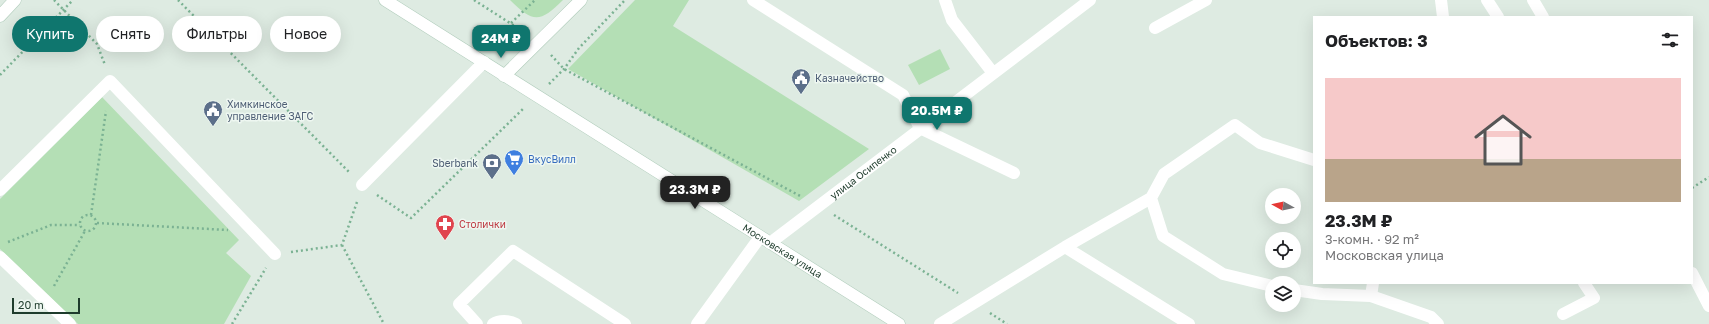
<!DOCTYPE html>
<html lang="ru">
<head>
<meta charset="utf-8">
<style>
	body { margin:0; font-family:"Golos Text",sans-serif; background:#f6f6f6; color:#202124; height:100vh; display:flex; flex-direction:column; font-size:15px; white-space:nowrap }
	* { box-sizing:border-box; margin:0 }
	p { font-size:13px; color:#757577 }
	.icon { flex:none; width:22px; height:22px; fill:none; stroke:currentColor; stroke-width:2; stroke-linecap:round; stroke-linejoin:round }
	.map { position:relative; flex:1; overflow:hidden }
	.sheet { position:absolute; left:1313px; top:16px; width:380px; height:268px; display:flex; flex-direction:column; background:#fff; border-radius:0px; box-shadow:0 4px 16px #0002 }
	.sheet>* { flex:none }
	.banner { position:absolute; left:12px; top:16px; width:380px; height:36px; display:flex; gap:8px }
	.needle { width:26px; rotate:278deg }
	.controls { position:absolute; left:1265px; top:188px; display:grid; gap:8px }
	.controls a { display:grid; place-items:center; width:36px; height:36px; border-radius:50%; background:#fff; box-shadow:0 4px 16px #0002; font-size:20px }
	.scale { position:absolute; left:12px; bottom:10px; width:68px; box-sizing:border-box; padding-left:4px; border:2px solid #1e3c2c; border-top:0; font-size:11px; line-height:14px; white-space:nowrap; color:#1e3c2c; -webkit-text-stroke:3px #eef7f1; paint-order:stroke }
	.price { position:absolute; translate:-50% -34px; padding:0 9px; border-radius:8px; background:#0f766e; color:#fff; font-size:13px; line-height:26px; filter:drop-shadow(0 1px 2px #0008) }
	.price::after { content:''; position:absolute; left:50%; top:24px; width:12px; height:9px; margin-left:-6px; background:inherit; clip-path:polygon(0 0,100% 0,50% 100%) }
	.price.active { background:#222; color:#fff }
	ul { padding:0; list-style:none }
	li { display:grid; align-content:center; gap:8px; height:212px; padding:0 12px }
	li span { display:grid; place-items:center; height:124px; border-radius:0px; color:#555 }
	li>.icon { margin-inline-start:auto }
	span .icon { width:72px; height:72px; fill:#fffc; stroke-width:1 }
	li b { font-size:17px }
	h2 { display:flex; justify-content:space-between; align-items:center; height:48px; padding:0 12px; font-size:17px }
	.tag { padding:0 14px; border-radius:18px; background:#fff; box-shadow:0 4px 16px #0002; font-size:14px; line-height:36px }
	.tag.active { background:#0f766e; color:#fff }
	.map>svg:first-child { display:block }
	.green { fill:#b4dfb5 }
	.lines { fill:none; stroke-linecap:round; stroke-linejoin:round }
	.secondary-casing { stroke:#b0ccbb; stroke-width:13 }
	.path { stroke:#7bb293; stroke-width:2.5; stroke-dasharray:2 3; stroke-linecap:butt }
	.lane { stroke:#fff; stroke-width:12 }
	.street { stroke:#fff; stroke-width:12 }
	.secondary { stroke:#fff; stroke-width:12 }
	.labels { text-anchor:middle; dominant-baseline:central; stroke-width:3; stroke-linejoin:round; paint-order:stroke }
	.service-label { font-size:10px; fill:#4e5e75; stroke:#eef7f1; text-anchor:start }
	.shop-label { font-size:10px; fill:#366cbe; stroke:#eef7f1; text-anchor:start }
	.street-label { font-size:10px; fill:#1e3c2c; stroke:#eef7f1 }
	.health-label { font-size:10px; fill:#be3a42; stroke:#eef7f1; text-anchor:start }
</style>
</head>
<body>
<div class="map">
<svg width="1709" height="324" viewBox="0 0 1709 324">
	<rect width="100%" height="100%" fill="#deebe2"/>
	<path class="green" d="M510 0H563C540 23 533 23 510 0Z
		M635 0H689L673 26 869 149 799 201 568 69Z
		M940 49 950 69 919 85 908 65Z
		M102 97 239 240 226 253 251 276 224 324H78L0 249V199Z"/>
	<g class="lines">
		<g class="secondary-casing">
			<g id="secondary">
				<path id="s2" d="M385 0 899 324"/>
				<path d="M0 16 15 0"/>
				<path d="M504 76 581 0"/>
			</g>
		</g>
		<path class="path" d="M54 0 97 44 105 65
			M178 0 350 173
			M474 0 524 32
			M511 23 535 0
			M551 55 564 69 802 197
			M0 75 73 0
			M549 84 564 69 579 48 625 0
			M1692 188 1709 177
			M377 195 411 218 524 108
			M80 223a8 8 0 1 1 16 0a8 8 0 1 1-16 0Z
			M91 215 106 111
			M834 215 958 293
			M97 223 228 230
			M8 242 51 225H80
			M342 245 384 324
			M291 252 342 245 357 202
			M54 286 85 231
			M990 313 1007 324
			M232 324 266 268"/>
		<path class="lane" d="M753 0 903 95 920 128 1014 173
			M945 0 952 20 993 73
			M1441 0 1443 17
			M1533 0 1543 17
			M1155 28 1206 0
			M362 185 484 62
			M0 190 110 81 275 254
			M1065 247 1189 324
			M0 257 70 324
			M1692 273 1709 306
			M1272 286 1223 274 1163 236 1151 198 1164 174 1235 125 1260 143 1314 160
			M1294 290 1322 294 1371 296 1431 317 1438 324
			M1371 296 1373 283
			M1563 314 1594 298 1584 283
			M477 324 459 304 513 251 625 324
			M493 324C499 320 509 320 516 324
			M697 324 760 237
			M940 324 1065 247 1151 198"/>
		<g class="street">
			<path d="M1487 0 1498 17"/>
			<path id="s1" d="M770 243 1090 0"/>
		</g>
		<use href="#secondary" class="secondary"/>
	</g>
	<defs>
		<g id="civic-pin" transform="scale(1)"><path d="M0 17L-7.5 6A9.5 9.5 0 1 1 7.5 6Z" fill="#5c6f8a" stroke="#eef7f1"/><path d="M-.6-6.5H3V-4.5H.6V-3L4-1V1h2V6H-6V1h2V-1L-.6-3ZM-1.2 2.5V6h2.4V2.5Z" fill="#fff"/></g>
		<g id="supermarket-pin" transform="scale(1)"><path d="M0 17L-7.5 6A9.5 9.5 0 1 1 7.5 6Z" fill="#3f7fe0" stroke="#eef7f1"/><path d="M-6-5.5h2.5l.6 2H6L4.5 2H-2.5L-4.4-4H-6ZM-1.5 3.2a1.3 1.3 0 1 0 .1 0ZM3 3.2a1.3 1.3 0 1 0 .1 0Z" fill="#fff"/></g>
		<g id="bank-pin" transform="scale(1)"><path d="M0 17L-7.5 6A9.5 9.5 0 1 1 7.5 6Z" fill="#5c6f8a" stroke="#eef7f1"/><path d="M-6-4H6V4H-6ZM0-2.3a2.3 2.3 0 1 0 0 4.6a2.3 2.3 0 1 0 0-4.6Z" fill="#fff"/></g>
		<g id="pharmacy-pin" transform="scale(1)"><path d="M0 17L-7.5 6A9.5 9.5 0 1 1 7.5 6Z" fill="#e0444e" stroke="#eef7f1"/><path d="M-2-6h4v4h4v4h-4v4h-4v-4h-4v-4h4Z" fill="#fff"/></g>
	</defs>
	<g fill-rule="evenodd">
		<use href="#civic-pin" x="801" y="78"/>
		<use href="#civic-pin" x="213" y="110"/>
		<use href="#supermarket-pin" x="514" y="159"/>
		<use href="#bank-pin" x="492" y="163"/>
		<use href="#pharmacy-pin" x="445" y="224"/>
	</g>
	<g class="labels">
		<g class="service-label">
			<text x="815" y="78">Казначейство</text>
			<text x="227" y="104">Химкинское<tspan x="227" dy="12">управление ЗАГС</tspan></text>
			<text x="478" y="163" text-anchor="end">Sberbank</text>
		</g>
		<g class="shop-label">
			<text x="528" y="159">ВкусВилл</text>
		</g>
		<g class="street-label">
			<text stroke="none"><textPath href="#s1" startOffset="117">улица Осипенко</textPath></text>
			<text stroke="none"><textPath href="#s2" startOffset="470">Московская улица</textPath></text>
		</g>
		<g class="health-label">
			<text x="459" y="224">Столички</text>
		</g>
	</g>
</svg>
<div class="controls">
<a><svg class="needle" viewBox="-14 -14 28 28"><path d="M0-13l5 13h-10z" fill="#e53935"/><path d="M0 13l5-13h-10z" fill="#757577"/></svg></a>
<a><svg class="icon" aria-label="locate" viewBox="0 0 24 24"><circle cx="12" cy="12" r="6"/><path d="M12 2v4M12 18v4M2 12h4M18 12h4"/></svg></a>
<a><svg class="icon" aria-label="layers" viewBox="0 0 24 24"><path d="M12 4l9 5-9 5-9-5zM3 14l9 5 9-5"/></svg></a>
</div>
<div class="scale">20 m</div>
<b class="price" style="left:501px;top:59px">24M ₽</b>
<b class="price" style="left:937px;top:131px">20.5M ₽</b>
<b class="price active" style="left:695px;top:210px">23.3M ₽</b>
<div class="banner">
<a class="tag active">Купить</a>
<a class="tag">Снять</a>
<a class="tag">Фильтры</a>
<a class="tag">Новое</a>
</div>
<section class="sheet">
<h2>Объектов: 3<svg class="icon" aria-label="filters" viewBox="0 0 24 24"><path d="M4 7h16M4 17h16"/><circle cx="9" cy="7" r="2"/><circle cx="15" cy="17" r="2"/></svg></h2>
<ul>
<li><span style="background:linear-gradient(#f6c9c9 65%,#b9a48a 0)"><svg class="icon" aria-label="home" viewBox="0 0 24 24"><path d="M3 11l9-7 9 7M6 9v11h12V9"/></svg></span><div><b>23.3M ₽</b><p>3-комн. · 92 m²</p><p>Московская улица</p></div></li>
</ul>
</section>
</div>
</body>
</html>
